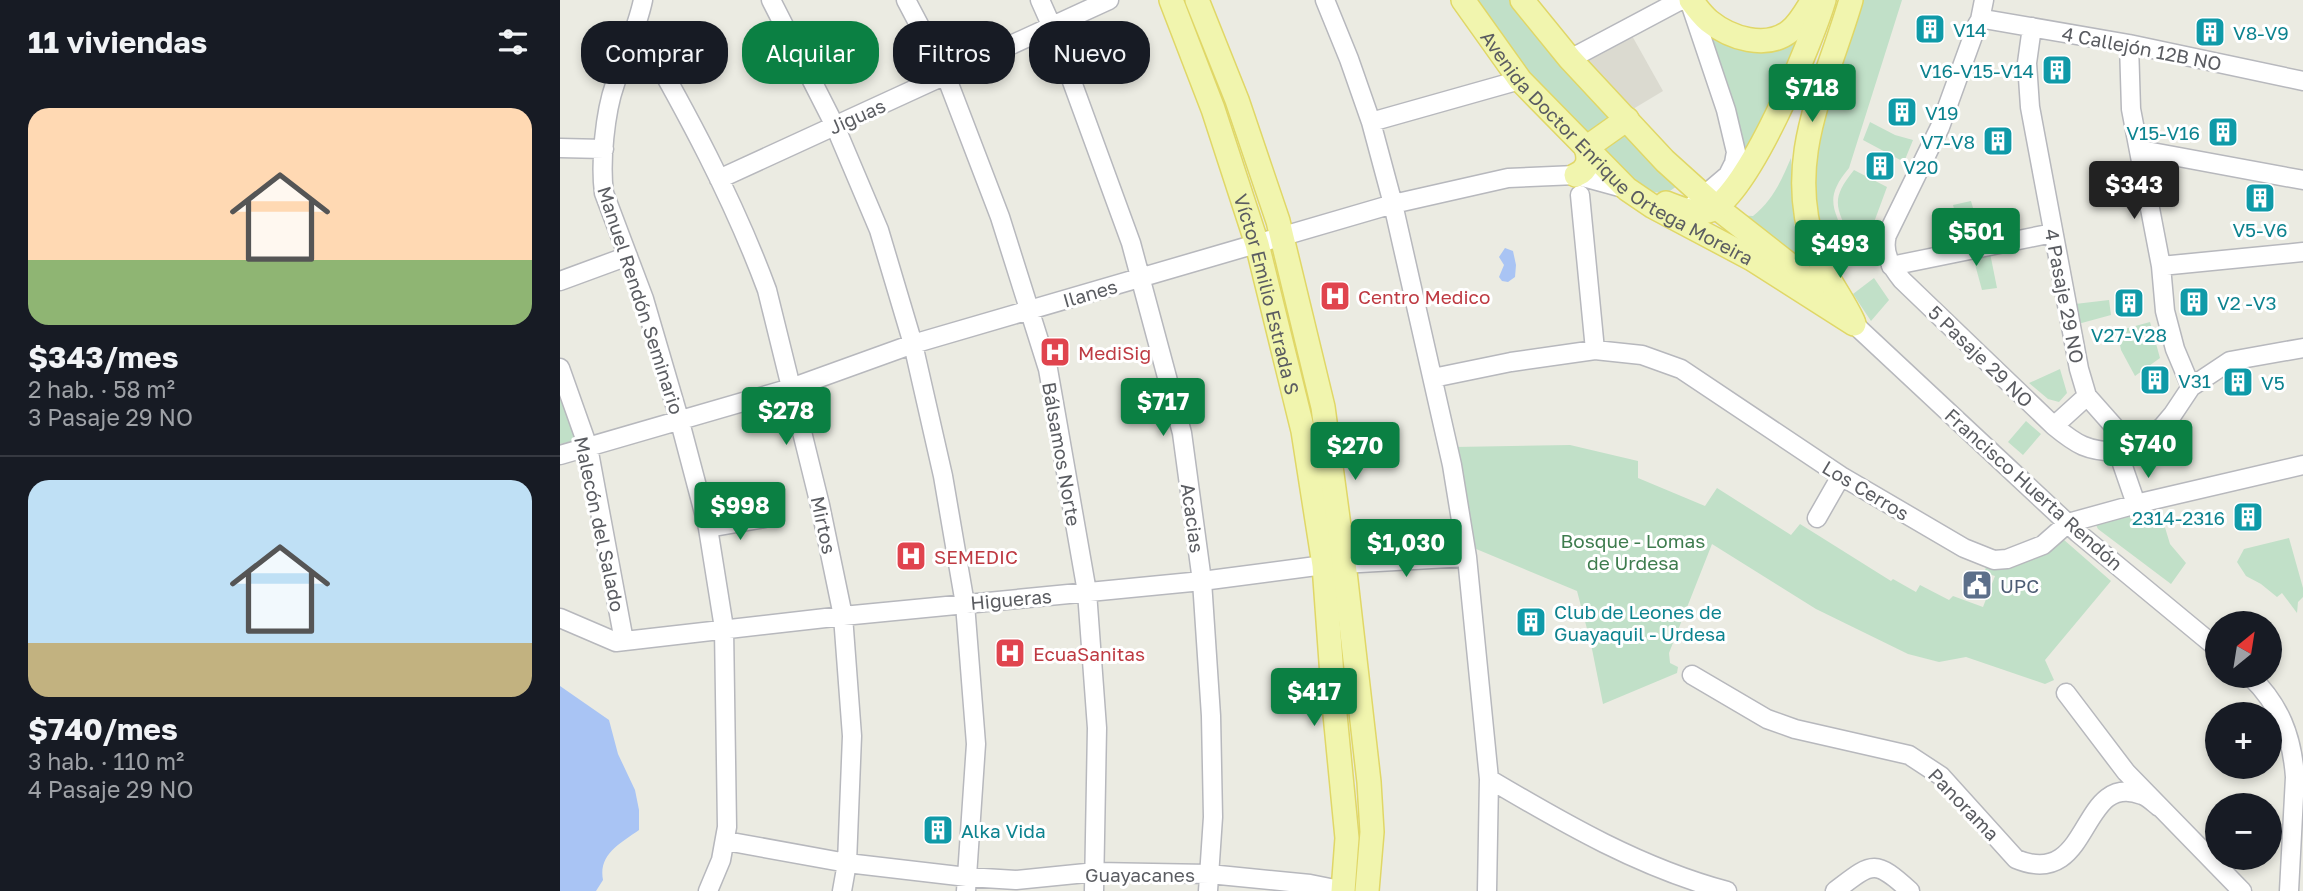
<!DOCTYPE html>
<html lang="es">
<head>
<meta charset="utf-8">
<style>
	body { margin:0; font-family:"Golos Text",sans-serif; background:#20242c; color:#f1f3f6; height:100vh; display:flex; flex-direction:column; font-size:26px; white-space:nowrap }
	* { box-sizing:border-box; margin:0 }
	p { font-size:23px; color:#9ea1a6 }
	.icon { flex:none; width:38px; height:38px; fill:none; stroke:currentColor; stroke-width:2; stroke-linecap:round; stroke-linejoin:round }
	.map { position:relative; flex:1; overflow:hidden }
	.side { display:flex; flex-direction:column; background:#171b24; width:560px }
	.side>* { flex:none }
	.top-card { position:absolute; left:21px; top:21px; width:665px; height:63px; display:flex; gap:14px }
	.needle { width:46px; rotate:30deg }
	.fabs { position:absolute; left:1645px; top:611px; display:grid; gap:14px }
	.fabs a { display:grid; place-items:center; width:77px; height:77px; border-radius:50%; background:#171b24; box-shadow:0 4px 10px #0003; font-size:35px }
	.price { position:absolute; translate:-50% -60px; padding:0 16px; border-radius:7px; background:#0b8043; color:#fff; font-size:23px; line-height:46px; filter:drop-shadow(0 2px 4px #0008) }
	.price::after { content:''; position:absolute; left:50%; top:42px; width:21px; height:16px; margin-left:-10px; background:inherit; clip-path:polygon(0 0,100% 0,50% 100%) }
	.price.active { background:#222; color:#fff }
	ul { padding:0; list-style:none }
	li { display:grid; align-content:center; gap:14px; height:371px; padding:0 28px }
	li+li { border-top:2px solid #363941 }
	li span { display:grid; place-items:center; height:217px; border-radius:21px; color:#555 }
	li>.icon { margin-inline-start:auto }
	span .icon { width:126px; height:126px; fill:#fffc; stroke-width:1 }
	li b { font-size:30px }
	h2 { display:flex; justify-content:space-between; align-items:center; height:84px; padding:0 28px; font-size:30px }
	.chip { padding:0 24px; border-radius:28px; background:#171b24; box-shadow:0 4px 10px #0003; font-size:24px; line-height:63px }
	.chip.active { background:#0b8043; color:#fff }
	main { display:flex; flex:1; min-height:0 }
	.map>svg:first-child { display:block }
	.education { fill:#dbdad0 }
	.green { fill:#c1e0c8 }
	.water { fill:#a9c4f4 }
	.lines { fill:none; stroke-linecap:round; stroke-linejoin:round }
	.minor-casing { stroke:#b7b8bd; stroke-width:21 }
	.major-casing { stroke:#e0d767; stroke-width:26 }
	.minor { stroke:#fff; stroke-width:18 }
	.major { stroke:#f1f5ae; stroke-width:23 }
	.labels { text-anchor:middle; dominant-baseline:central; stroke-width:6; stroke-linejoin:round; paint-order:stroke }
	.culture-label { font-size:19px; fill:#0d838f; stroke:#fff; text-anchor:start }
	.street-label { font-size:19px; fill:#5a5c61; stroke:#fff }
	.health-label { font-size:19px; fill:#be3a42; stroke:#fff; text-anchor:start }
	.park-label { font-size:19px; fill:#3e7c4e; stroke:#fff }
	.service-label { font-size:19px; fill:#4e5e75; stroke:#fff; text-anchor:start }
</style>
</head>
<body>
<main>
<section class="side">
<h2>11 viviendas<svg class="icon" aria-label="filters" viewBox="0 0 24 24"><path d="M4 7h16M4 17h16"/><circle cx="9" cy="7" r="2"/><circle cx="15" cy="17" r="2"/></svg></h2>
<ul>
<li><span style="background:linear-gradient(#ffd9b3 70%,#8fb573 0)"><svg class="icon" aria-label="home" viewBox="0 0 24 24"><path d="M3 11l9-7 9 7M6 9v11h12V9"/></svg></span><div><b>$343/mes</b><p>2 hab. · 58 m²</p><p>3 Pasaje 29 NO</p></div></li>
<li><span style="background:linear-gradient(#bfe0f5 75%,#c2b280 0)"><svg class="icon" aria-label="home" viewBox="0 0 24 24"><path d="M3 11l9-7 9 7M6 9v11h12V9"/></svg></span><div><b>$740/mes</b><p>3 hab. · 110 m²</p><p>4 Pasaje 29 NO</p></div></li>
</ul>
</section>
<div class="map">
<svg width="1743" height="891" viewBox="0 0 1743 891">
	<rect width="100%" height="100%" fill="#ebebe2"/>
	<path class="education" d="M1071 34 1103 91 1068 112 1019 61Z"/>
	<path class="green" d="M915 0H954L1118 185C1104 198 1094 192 1077 186L969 77Z
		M1297 0H1342L1289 168C1263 199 1274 209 1288 243L1265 258 1249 175Z
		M1258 5 1199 130 1182 160C1178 107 1163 67 1141 19L1183 45Z
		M1310 122 1335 135 1353 140 1344 162 1303 140Z
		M1231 158 1235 230 1248 273 1175 215 1193 216C1213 200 1221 181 1231 158Z
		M1294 170 1327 187 1306 244 1292 243C1278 208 1268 202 1294 170Z
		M1411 201 1420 232 1402 237 1393 205Z
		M1430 253 1437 288 1422 290 1413 257Z
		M1314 278 1329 300 1311 321 1293 294Z
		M1549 300 1551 315 1518 324 1515 304Z
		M1590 322 1600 358 1575 376 1561 350 1557 331Z
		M1500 369 1507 393 1499 402 1488 399 1469 383Z
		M0 372 24 438 0 444Z
		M1466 421 1481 434 1463 455 1448 442Z
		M1010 445 1078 461V478L1145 506 1157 488 1231 535 1240 524 1331 581 1333 579 1356 592 1360 585 1389 600 1393 596 1423 607 1435 576 1425 573 1426 564 1503 539 1551 581 1485 660 1494 680 1485 684 1406 657 1379 662 1348 654 1256 609 1152 544 1109 653 1110 663 1118 667 1117 673 1043 704 1031 644 1017 591 909 546 894 447Z
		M1600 511 1610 544 1626 563 1611 584 1538 529 1535 523 1537 519Z
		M1729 538 1743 588V597L1738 602 1737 613 1722 593 1717 597 1701 584 1686 576 1677 562 1684 549Z"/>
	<path class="water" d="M945 248 953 251 956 265 955 277 948 282 942 281 939 277 944 265 939 257Z
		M0 686 49 720 58 754 75 790 79 810V830C61 843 38 854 43 880L36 891H0Z"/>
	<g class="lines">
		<g class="minor-casing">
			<path id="minor" d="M83 0C77 29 64 55 55 84 45 112 40 163 44 193L84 299 120 422 148 528 164 628 167 827 161 860 148 891
				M211 0 275 126 319 230 353 344 383 476 405 604 416 744 406 891
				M346 0 386 76 440 217 488 369 527 592 537 728 534 891
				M480 0 492 27 571 243 622 433 642 581 651 716 653 817 648 891
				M765 0 789 59 811 122 833 204 892 465 907 557 929 779 927 891
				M1424 0 1420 20 1417 25 1380 127 1327 235C1322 253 1331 266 1342 280L1494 426 1527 396
				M1130 3 1166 110 1176 152 1174 163 1168 175 1135 203
				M1420 20 1424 19 1569 44 1743 81
				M77 26C126 111 173 198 207 290L260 505 283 616 292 736 287 863 282 891
				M1472 27 1467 63 1470 107 1519 369 1527 396 1566 440
				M1569 44 1571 109 1601 266 1605 311 1615 349 1631 387
				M1010 59 1121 0
				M811 122 960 80
				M0 148 44 149
				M1581 150 1743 180
				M159 179 549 0
				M1020 195 1035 350
				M1331 266 1493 233
				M1601 266 1743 252
				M0 281 68 256
				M1294 324 1518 533 1657 648
				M0 368 28 447 64 641
				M873 378 951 362 1035 350 1082 355 1121 369 1281 476 1404 548 1434 560 1447 559 1483 545 1508 523 1584 502 1743 465
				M1494 426C1517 445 1527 451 1558 452
				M1566 440 1591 434 1602 427 1613 414 1631 387 1670 361 1743 348
				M1558 452 1576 504
				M0 455 231 388 353 344 833 204 948 178 1016 175 1067 189
				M1257 518 1281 476
				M148 528 205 518
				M0 618 56 642 283 616 642 581 764 565 907 557
				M1132 675 1207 719 1235 729 1349 755 1381 776 1456 859C1533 891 1518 770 1582 795 1588 797 1594 803 1599 807
				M1690 676C1720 705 1732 736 1735 777L1729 891
				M1506 693 1566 772 1682 891
				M929 779C1005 824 1081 868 1167 891
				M166 841 287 863 407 877 456 880 536 872 649 874 750 884 785 891
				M1275 891C1312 863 1314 858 1350 891"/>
		</g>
		<g class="major-casing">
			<g id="major">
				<path id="s1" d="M611 0 653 109 697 244 743 431 764 565 774 704 787 838 783 891"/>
				<path d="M637 0 677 100 718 221 763 407 784 563 809 782 812 832 807 891"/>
				<path id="s2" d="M903 0 960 80 1067 189 1092 206 1192 259 1294 324"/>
				<path d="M962 0 1010 59 1105 161 1156 207 1235 269 1254 286"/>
				<path d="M1131 0C1136 7 1142 15 1149 21 1170 38 1206 50 1230 31 1240 23 1246 11 1253 0"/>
				<path d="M1291 0C1266 86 1223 158 1255 250 1264 276 1282 297 1293 321"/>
				<path d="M1026 148 1067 119"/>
				<path d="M1016 175C1028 170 1030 160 1026 148"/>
				<path d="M1106 203C1119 208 1135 215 1148 211 1187 200 1252 40 1264 0"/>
			</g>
		</g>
		<use href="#minor" class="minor"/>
		<use href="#major" class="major"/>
	</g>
	<defs>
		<g id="building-square" transform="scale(1.575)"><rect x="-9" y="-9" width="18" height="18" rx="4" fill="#0f9aa8" stroke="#fff"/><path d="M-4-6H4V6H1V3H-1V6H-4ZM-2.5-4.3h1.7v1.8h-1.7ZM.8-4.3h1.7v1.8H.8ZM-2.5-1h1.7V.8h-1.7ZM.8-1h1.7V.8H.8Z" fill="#fff"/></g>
		<g id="hospital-square" transform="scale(1.575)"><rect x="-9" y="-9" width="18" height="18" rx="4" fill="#e0444e" stroke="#fff"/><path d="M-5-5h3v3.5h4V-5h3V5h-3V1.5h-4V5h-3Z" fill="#fff"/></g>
		<g id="civic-square" transform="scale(1.575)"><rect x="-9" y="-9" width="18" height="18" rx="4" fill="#5c6f8a" stroke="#fff"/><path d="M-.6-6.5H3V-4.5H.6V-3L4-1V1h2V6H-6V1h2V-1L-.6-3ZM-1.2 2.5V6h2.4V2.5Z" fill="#fff"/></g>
	</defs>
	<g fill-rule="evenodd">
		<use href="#building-square" x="1370" y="29"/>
		<use href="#building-square" x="1650" y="32"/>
		<use href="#building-square" x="1497" y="70"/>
		<use href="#building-square" x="1342" y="112"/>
		<use href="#building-square" x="1663" y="132"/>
		<use href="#building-square" x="1438" y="141"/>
		<use href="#building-square" x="1320" y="166"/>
		<use href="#building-square" x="1700" y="198"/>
		<use href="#hospital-square" x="775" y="296"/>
		<use href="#building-square" x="1634" y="302"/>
		<use href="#building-square" x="1569" y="303"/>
		<use href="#hospital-square" x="495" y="352"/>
		<use href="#building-square" x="1595" y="380"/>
		<use href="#building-square" x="1678" y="382"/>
		<use href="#building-square" x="1688" y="517"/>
		<use href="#hospital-square" x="351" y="556"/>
		<use href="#civic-square" x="1417" y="585"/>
		<use href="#building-square" x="971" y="622"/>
		<use href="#hospital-square" x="450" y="653"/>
		<use href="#building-square" x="378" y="830"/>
	</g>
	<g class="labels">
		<g class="culture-label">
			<text x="1393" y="29">V14</text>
			<text x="1673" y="32">V8-V9</text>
			<text x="1474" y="70" text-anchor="end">V16-V15-V14</text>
			<text x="1365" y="112">V19</text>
			<text x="1640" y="132" text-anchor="end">V15-V16</text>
			<text x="1415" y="141" text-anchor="end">V7-V8</text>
			<text x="1343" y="166">V20</text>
			<text x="1700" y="229" text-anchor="middle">V5-V6</text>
			<text x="1657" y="302">V2 -V3</text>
			<text x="1569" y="334" text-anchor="middle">V27-V28</text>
			<text x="1618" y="380">V31</text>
			<text x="1701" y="382">V5</text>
			<text x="1665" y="517" text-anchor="end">2314-2316</text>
			<text x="994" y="611">Club de Leones de<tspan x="994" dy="22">Guayaquil - Urdesa</tspan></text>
			<text x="401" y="830">Alka Vida</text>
		</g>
		<g class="street-label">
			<text transform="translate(1582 48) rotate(11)">4 Callejón 12B NO</text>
			<text transform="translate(297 116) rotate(-24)">Jiguas</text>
			<text stroke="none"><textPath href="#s2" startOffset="217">Avenida Doctor Enrique Ortega Moreira</textPath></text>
			<text transform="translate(530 293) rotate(-16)">Ilanes</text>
			<text stroke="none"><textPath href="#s1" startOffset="310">Víctor Emilio Estrada S</textPath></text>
			<text transform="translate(1505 296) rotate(79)">4 Pasaje 29 NO</text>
			<text transform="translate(81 300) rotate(72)">Manuel Rendón Seminario</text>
			<text transform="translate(1421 356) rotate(44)">5 Pasaje 29 NO</text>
			<text transform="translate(502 454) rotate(80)">Bálsamos Norte</text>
			<text transform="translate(1474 489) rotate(42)">Francisco Huerta Rendón</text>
			<text transform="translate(1306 490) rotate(31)">Los Cerros</text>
			<text transform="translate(633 518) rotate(82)">Acacias</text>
			<text transform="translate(40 524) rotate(78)">Malecón del Salado</text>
			<text transform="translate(264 525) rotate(78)">Mirtos</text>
			<text transform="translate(451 599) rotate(-5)">Higueras</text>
			<text transform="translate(1404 804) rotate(46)">Panorama</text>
			<text x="580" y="874">Guayacanes</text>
		</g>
		<g class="health-label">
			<text x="798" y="296">Centro Medico</text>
			<text x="518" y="352">MediSig</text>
			<text x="374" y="556">SEMEDIC</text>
			<text x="473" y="653">EcuaSanitas</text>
		</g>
		<g class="park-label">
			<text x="1073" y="540">Bosque - Lomas<tspan x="1073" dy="22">de Urdesa</tspan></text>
		</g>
		<g class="service-label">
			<text x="1440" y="585">UPC</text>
		</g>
	</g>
</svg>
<div class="fabs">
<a><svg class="needle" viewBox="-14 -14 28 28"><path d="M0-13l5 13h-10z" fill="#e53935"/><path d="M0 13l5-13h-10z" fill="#9ea1a6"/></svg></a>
<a>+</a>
<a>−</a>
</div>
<b class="price" style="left:1252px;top:124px">$718</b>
<b class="price active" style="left:1574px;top:221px">$343</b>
<b class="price" style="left:1416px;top:268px">$501</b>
<b class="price" style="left:1280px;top:280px">$493</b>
<b class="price" style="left:603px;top:438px">$717</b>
<b class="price" style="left:226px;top:447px">$278</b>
<b class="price" style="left:1588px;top:480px">$740</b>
<b class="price" style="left:795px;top:482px">$270</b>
<b class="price" style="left:180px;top:542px">$998</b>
<b class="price" style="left:846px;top:579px">$1,030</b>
<b class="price" style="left:754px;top:728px">$417</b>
<div class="top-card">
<a class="chip">Comprar</a>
<a class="chip active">Alquilar</a>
<a class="chip">Filtros</a>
<a class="chip">Nuevo</a>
</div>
</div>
</main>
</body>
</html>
